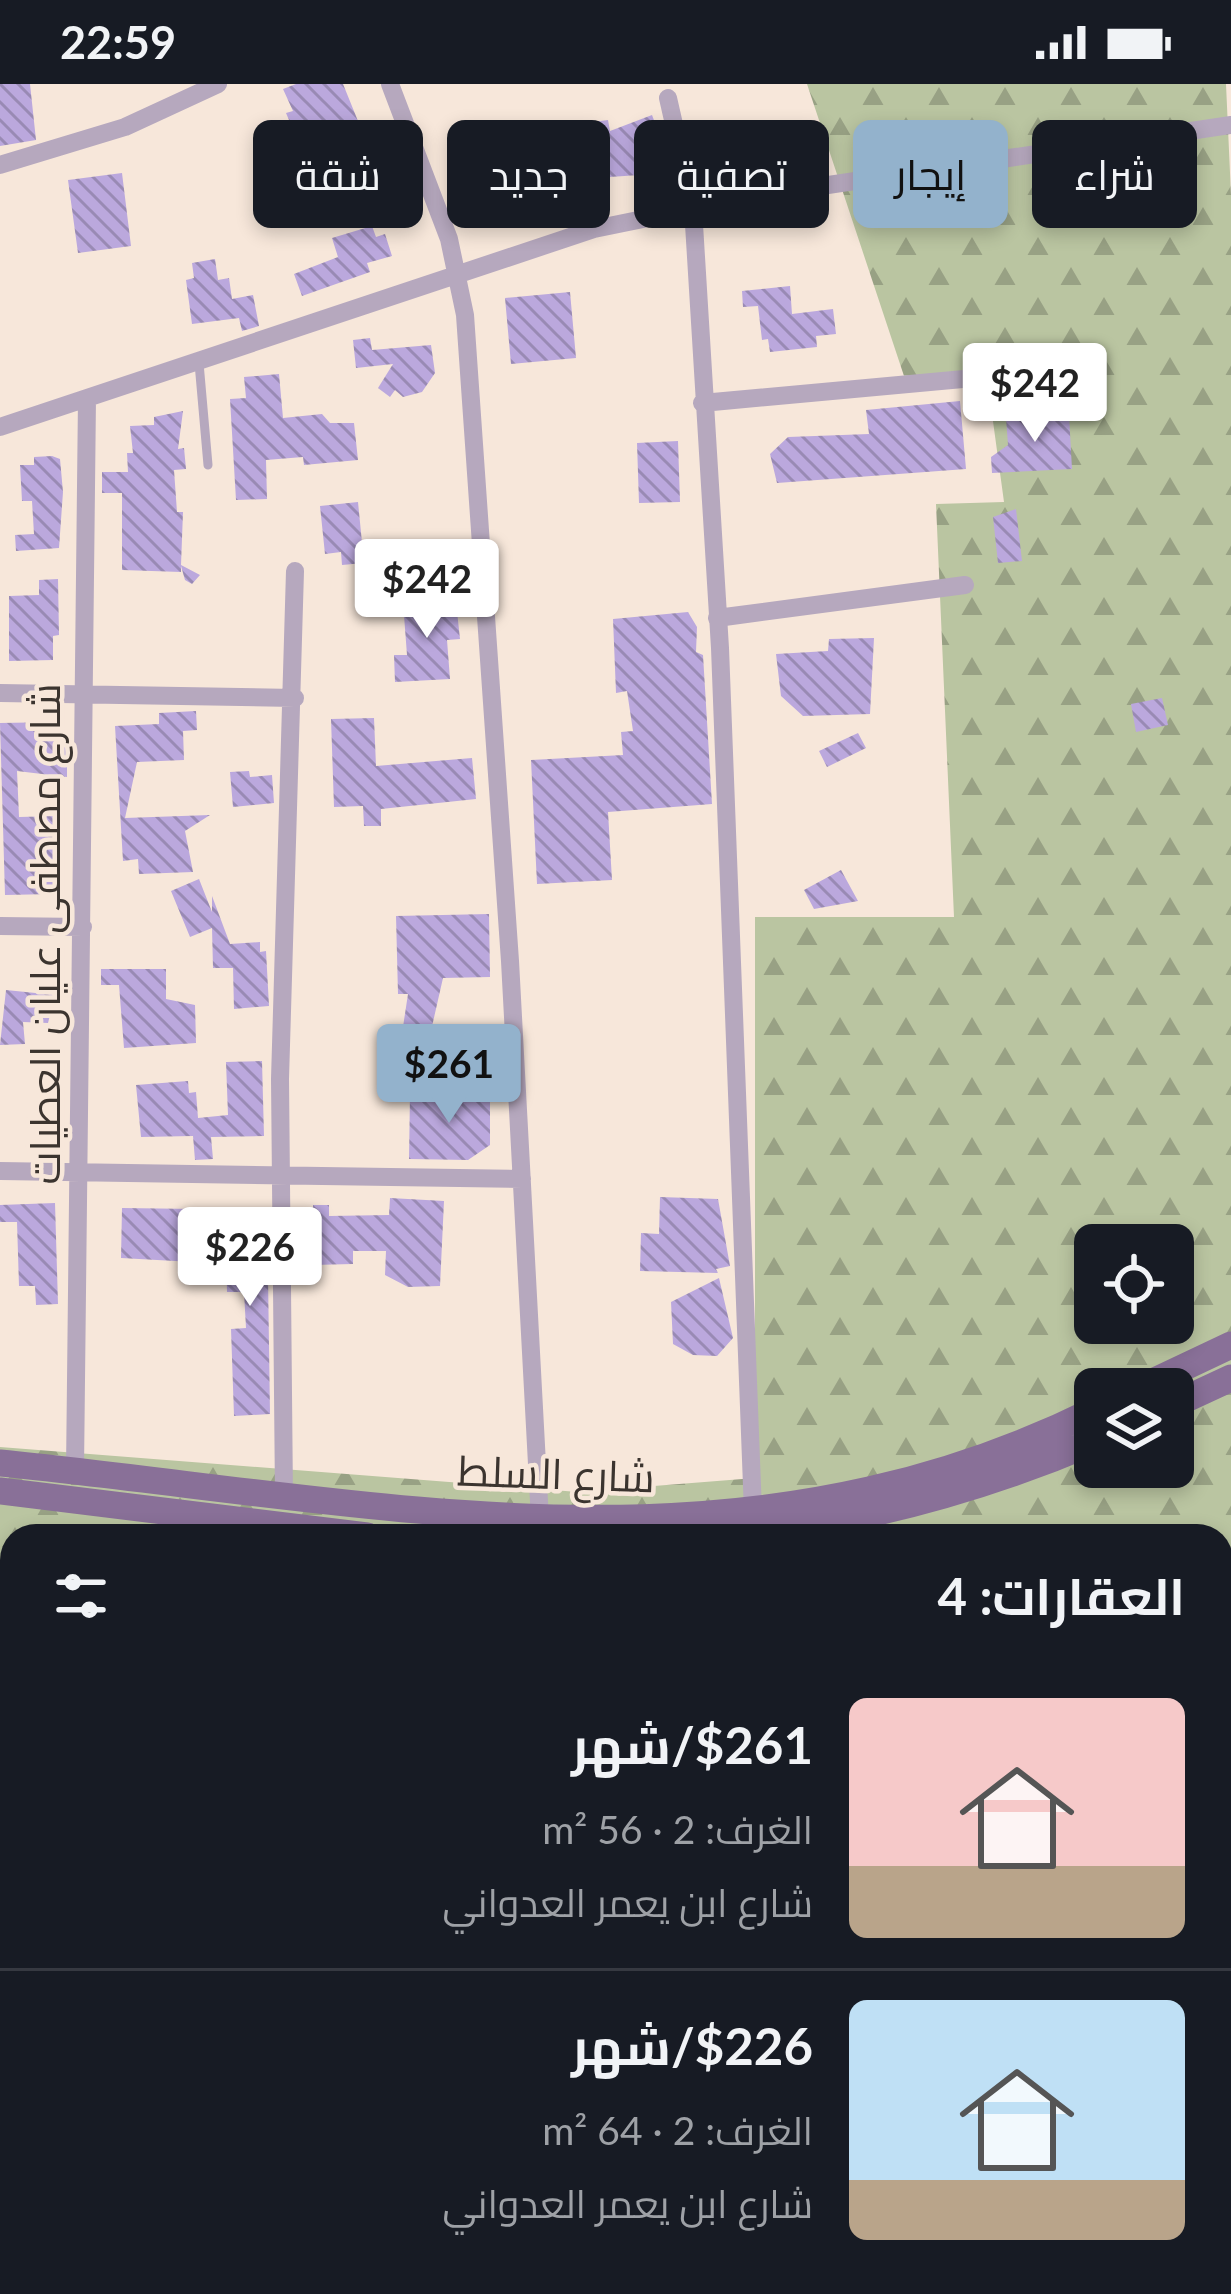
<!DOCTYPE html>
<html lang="ar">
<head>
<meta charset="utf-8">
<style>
	body { margin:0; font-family:Lato,Cairo,sans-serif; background:#242831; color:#f1f3f6; direction:rtl; height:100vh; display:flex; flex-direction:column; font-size:45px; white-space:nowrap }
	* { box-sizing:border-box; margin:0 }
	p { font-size:39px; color:#9ea1a6 }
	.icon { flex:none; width:66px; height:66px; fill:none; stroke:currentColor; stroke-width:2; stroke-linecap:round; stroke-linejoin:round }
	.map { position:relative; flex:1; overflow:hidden; direction:ltr }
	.drawer { position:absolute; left:0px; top:1440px; width:1233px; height:771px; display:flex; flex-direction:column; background:#171b24; border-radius:36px 36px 0 0; box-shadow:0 6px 18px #0003; direction:rtl }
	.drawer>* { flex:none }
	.top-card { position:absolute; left:36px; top:36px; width:1161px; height:108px; direction:rtl; display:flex; gap:24px }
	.controls { position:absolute; left:1074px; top:1140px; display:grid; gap:24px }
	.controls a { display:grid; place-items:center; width:120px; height:120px; border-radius:18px; background:#171b24; box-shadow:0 6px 18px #0003; font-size:60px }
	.price { position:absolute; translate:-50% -102px; padding:0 27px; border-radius:12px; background:#fff; color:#222; font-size:39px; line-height:78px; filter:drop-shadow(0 3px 6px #0008) }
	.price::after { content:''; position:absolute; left:50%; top:72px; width:36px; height:27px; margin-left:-18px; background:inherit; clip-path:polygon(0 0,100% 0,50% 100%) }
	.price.selected { background:#93b2cc; color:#111 }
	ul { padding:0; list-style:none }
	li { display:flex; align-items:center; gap:36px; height:300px; padding:0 48px }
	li+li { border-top:3px solid #363941 }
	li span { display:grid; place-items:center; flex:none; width:336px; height:240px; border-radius:18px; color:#555 }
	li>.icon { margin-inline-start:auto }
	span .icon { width:144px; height:144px; fill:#fffc; stroke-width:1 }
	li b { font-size:51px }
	h2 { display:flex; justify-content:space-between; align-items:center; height:144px; padding:0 48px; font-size:51px }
	.chip { padding:0 42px; border-radius:18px; background:#171b24; box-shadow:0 6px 18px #0003; font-size:42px; line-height:108px }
	.chip.selected { background:#93b2cc; color:#111 }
	.status { display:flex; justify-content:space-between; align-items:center; height:84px; padding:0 60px; background:#171b24; direction:ltr }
	.status svg { height:33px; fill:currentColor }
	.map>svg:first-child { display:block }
	.forest { fill:url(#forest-firs); fill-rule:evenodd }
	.building { fill:url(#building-back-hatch) }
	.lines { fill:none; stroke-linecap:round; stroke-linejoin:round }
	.service { stroke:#b6a8be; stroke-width:9 }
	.minor { stroke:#b6a8be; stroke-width:18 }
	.primary { stroke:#897098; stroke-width:27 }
	.labels { text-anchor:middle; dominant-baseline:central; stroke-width:9; stroke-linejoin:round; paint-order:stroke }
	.street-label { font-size:42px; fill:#3b342f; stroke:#f7e7da }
</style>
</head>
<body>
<div class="status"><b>22:59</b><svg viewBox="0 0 49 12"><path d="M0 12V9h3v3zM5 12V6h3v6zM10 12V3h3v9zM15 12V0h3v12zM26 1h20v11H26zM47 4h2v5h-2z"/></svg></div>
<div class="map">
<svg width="1231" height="2210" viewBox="0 0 1231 2210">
	<defs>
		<pattern id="forest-firs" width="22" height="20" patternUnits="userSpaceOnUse" patternTransform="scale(3)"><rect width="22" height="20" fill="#bac5a1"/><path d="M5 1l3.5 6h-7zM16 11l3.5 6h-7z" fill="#98a184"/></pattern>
		<pattern id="building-back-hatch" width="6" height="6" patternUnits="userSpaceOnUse" patternTransform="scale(3)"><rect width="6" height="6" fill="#bba8dd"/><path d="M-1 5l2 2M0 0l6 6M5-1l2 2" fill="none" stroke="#998ab4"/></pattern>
	</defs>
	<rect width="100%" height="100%" fill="#f7e7da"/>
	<path class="forest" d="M807 0H1226L1231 111V2210H0V1363L578 1408 755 1394V833H954L936 420 1004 418 986 286 907 301ZM1095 1161H1173V1239H1095ZM1095 1305H1173V1383H1095ZM12 1452H1221V2199H12Z"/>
	<path class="building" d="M0 0H30L36 56 0 62Z
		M296 0H343L360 42 316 59 269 52 292 43 286 29 293 27 283 5Z
		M652 31 664 63 651 64 654 90 580 95 568 41 608 36 610 47Z
		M122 89 131 162 78 169 68 96Z
		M372 142 376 153 385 150 392 172 367 179 370 188 302 212 294 190 338 173 332 154Z
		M215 175 218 196 229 194 232 215 253 211 259 242 242 247 239 234 192 240 186 196 194 194 192 179Z
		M790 202 792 230 833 225 836 250 816 252 817 263 770 268 768 255 762 256 758 222 743 223 742 207Z
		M570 208 576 274 511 280 505 214Z
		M370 254 372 266 431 261 435 289 422 308 403 313 395 306 390 313 378 304 393 280 356 284 353 256Z
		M279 290 283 334 322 330 330 339H354L358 376 304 381 303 373 266 376 267 415 236 416 230 315 246 314 244 293Z
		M960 317 966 385 777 399 770 370 788 353 869 350 866 326Z
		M183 327 178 365 184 364 186 385 174 386 177 428H183L181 481 200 491 192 500 185 496 181 482V488L122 486V409H102V388H128L127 369H133L130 342 154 341V333Z
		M1069 331 1072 385 992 389 991 373 1008 361 1006 334Z
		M678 357 680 418 639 419 637 359Z
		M52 372 60 375 63 408 59 464 16 467 15 451 34 450 32 417H22L20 381H34V373Z
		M358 418 364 479 342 481 341 468 325 470 320 422Z
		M1016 425 1022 477 998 479 993 433Z
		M58 495 59 551 53 552V576L9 577V512L39 511V496Z
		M429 516 456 518 460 555 447 556 450 595 395 598 394 571H407L403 518Z
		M688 528 697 543 696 568 703 571 712 720 608 728 612 796 537 800 531 676 623 671 621 648 633 647 627 607 616 609 613 535Z
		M874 554 870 630 803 632 781 612 776 570 828 567 829 555Z
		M1162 614 1168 641 1136 648 1131 620Z
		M196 627 197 646 183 647 184 676 137 678 125 734 210 731 185 747 193 788 139 790 138 775 123 777 115 642 159 640V629Z
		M374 634 376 682 472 674 476 715 381 725V742H364L363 722 334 723 331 635Z
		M59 638V654L67 652V693L17 687 19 733 58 732 59 804H53V810L5 811 0 639Z
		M858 649 866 664 827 683 819 667Z
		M249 687 250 693 272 691 274 719 233 723 230 688Z
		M841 786 858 817 814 825 804 806Z
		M199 795 212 828V812L230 860 260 858V868L266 867 269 922 234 925 233 884H213L212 844 190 853 171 807Z
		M489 830 490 893 443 894 428 960 401 956 408 910H398L396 832Z
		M101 885H166V915L195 921 196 959 124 964 119 901H101Z
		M6 906 55 911 48 939 23 938 25 960 0 961Z
		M262 977 264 1052 211 1053 213 1075 195 1076 193 1052 141 1053 136 1001 188 997 189 1009 196 1008 198 1034 228 1031 226 978Z
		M410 1010 490 1011V1061L468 1076 409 1075Z
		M660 1113 718 1115 730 1182 716 1185 718 1189 640 1187 641 1149 659 1150Z
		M390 1114 444 1117 440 1202 408 1203 385 1191 386 1167H353V1180L313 1181V1121H329V1132L389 1131Z
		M55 1119 58 1220 36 1221 35 1202H19L17 1138H0V1121Z
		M122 1124 196 1125 193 1178 121 1174Z
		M267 1124 270 1330 234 1332 231 1245 246 1244 244 1208H227L225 1126Z
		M719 1194 733 1254 717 1272 693 1271 673 1260 671 1218Z"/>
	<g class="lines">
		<path class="service" d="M199 279 208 381
			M171 2210 173 2199"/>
		<path class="minor" d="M390 0 449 155 465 231 510 877 540 1436
			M668 14 693 124 720 564 753 1428
			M0 81 125 43 218 0
			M702 319 1040 288
			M0 343 594 145 761 111 1231 41
			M717 534 965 501
			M0 609 295 614
			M0 842 83 843
			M0 1087 522 1095
			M75 1386 87 314
			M284 1413 280 995 295 487
			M0 1730 12 1731
			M0 2059H12"/>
		<path class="primary" d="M1138 1305 1231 1261
			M1173 1321 1231 1294
			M0 1379C380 1417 733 1505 1095 1326
			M0 1407 367 1452
			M741 1452C864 1437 981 1406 1095 1357"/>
	</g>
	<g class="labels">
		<g class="street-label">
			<text transform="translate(44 850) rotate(-90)">شارع مصطفى عليان العطيات</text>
			<text transform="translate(556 1389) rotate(2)">شارع السلط</text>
		</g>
	</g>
</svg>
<div class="controls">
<a><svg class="icon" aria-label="locate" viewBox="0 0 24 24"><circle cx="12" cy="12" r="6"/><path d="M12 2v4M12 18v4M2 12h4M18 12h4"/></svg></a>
<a><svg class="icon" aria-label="layers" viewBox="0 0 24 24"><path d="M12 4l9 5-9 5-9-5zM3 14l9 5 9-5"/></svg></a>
</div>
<b class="price" style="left:1035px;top:361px">$242</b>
<b class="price" style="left:427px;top:557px">$242</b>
<b class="price selected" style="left:449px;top:1042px">$261</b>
<b class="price" style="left:250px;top:1225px">$226</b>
<div class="top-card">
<a class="chip">شراء</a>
<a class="chip selected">إيجار</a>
<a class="chip">تصفية</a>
<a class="chip">جديد</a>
<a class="chip">شقة</a>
</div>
<section class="drawer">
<h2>العقارات: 4<svg class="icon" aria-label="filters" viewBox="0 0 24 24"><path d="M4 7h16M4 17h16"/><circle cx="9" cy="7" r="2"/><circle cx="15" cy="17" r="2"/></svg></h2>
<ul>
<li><span style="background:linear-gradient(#f6c9c9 70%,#b9a48a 0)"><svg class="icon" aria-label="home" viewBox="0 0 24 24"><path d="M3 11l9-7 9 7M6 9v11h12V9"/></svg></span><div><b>$261/شهر</b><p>الغرف: 2 · 56 m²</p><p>شارع ابن يعمر العدواني</p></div></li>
<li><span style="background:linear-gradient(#bfe0f5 75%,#b9a48a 0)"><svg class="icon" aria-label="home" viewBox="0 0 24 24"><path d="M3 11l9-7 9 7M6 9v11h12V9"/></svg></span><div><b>$226/شهر</b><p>الغرف: 2 · 64 m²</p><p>شارع ابن يعمر العدواني</p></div></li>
</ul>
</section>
</div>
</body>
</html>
